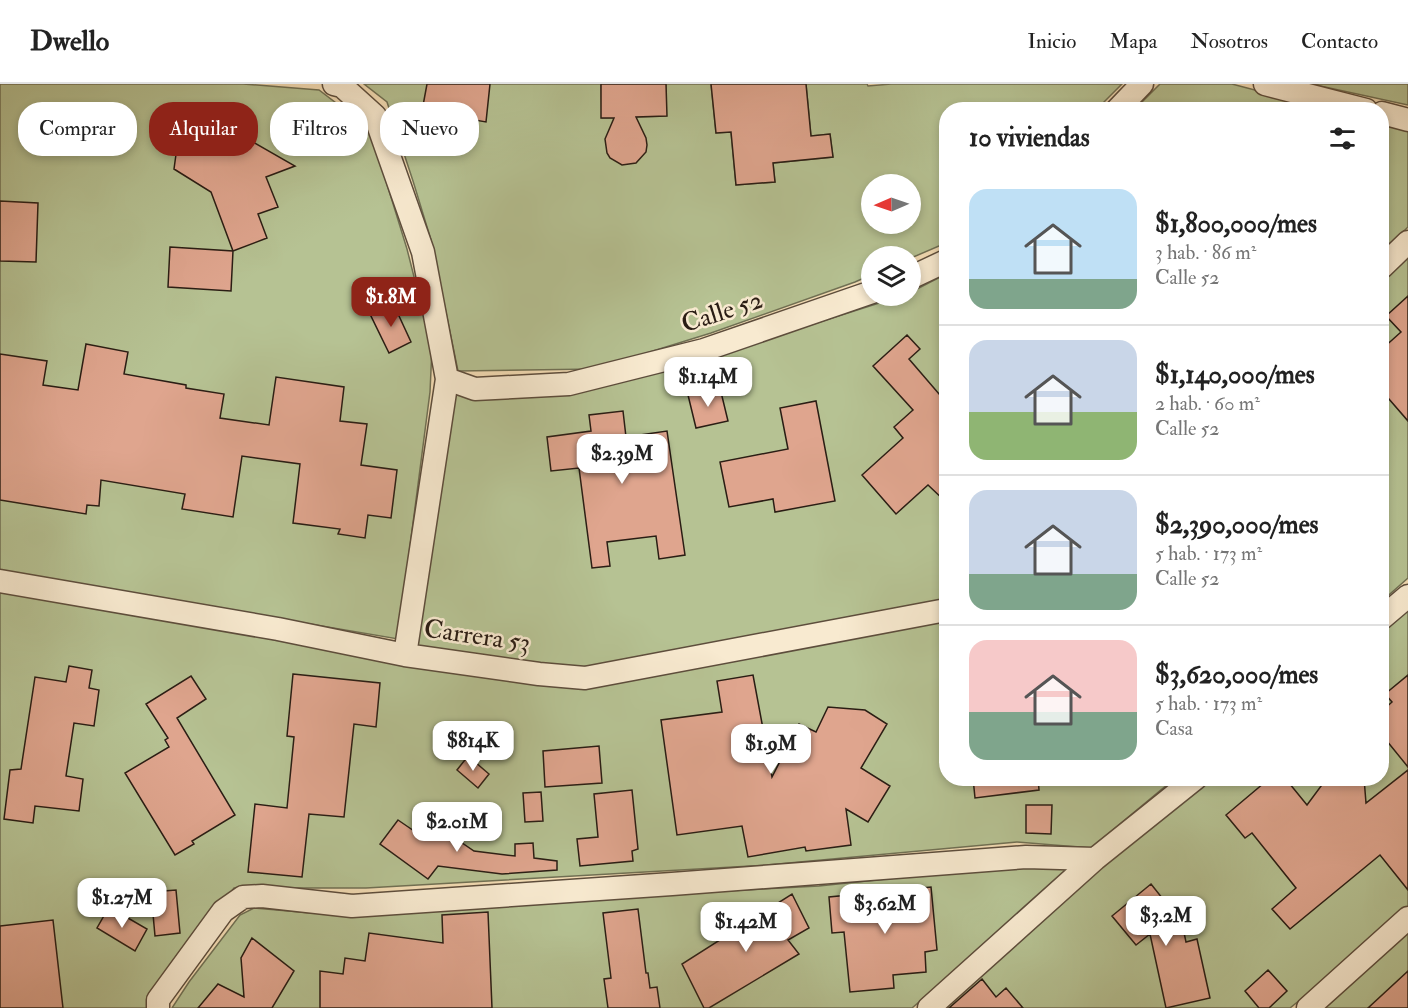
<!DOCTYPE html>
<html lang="es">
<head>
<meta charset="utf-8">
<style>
	body { margin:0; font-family:"IM FELL Double Pica",serif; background:#f2f2f2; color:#222; height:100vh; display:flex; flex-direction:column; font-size:22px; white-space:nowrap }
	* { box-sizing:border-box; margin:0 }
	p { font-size:20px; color:#767676 }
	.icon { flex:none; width:33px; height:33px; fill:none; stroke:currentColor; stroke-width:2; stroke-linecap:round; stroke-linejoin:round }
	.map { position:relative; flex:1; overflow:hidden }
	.details { position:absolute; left:939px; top:18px; width:450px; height:684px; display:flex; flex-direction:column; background:#fff; border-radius:24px; box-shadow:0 3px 9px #0003 }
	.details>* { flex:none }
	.guide { position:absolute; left:18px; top:18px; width:570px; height:54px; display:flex; gap:12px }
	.needle { width:39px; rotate:268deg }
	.buttons { position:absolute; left:861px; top:90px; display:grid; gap:12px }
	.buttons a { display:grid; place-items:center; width:60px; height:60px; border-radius:50%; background:#fff; box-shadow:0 3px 9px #0003; font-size:30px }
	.price { position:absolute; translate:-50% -51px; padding:0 14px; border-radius:12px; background:#fff; color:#222; font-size:20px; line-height:39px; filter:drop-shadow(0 2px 3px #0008) }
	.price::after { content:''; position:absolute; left:50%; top:36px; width:18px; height:14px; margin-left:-9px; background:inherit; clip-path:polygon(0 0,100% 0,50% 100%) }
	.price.active { background:#8f2418; color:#fff }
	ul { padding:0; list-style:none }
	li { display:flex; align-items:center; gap:18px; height:150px; padding:0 30px }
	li+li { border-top:2px solid #e0e0e0 }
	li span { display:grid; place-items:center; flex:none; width:168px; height:120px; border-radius:18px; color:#555 }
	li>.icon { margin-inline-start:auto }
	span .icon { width:72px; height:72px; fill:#fffc; stroke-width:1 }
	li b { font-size:26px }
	h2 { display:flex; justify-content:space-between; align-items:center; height:72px; padding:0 30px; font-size:26px }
	.pill { padding:0 21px; border-radius:24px; background:#fff; box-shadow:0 3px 9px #0003; font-size:21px; line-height:54px }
	.pill.active { background:#8f2418; color:#fff }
	header { display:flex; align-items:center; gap:36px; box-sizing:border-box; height:84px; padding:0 30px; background:#fff; border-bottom:2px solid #e0e0e0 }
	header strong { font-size:28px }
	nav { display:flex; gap:33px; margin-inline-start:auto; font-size:21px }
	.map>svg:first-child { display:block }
	.green { fill:#b6c293; stroke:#707054; stroke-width:1.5; fill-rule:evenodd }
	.building { fill:#dfa58e; stroke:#2a1d14; stroke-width:1.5 }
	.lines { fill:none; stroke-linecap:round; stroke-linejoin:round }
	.minor-casing { stroke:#5d4d3c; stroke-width:25 }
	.minor { stroke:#f8ead0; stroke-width:22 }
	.labels { text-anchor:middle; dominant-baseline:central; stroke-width:5; stroke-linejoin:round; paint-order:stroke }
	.street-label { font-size:26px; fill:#2a1d14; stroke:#f8ead0 }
</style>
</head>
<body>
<header>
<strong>Dwello</strong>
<nav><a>Inicio</a><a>Mapa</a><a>Nosotros</a><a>Contacto</a></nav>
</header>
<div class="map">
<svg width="1408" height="924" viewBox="0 0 1408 924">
	<rect width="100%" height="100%" fill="#f5deb6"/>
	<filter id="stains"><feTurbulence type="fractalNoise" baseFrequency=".00333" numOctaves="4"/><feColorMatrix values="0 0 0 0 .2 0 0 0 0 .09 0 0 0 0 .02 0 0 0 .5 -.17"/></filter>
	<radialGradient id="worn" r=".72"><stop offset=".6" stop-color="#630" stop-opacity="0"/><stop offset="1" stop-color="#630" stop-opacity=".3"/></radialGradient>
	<path class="green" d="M0 0H243L319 6 370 45 407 165 432 264 430 308 398 555 0 487Z
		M364 0H601L602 34 666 32V0H711L716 49 731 48 736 101 775 98 773 79 833 73 830 50 811 52 806 0H867L868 2 891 0H1122L1097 25 946 26V159L911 174 910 172H872L871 191 855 198 711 249 595 285 458 287 431 156 413 97 387 18ZM872 100H910V140H872Z
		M1160 0H1232L1327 25 1134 26Z
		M1311 0H1408V21Z
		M1382 40 1408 47V143L1382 168Z
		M1408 171V494L1382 517V194Z
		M946 190V519L576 586 415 565 454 303 679 283 901 212H910L911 208Z
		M0 506 276 556 485 591 589 602 946 533V694L1174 695 1091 764 1017 758 767 781 366 804H234L151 916V924H0Z
		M1408 523V825L1369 860 1290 924H941L1063 815 1208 695 1382 694V545Z
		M1031 780 1065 781 1068 787 1064 794 912 924H172L189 898 240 831 254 824 311 829 331 828 819 802Z
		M1408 847V924H1323Z"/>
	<path class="building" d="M427 0H490L486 38 422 27Z
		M601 0H666L667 32 636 33 646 54 647 61 646 68 636 79 622 81 610 74 607 69 605 55 614 34H601Z
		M711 0H806L811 52 830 50 833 73 773 79 775 98 736 101 731 48 716 49Z
		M180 41 237 49 295 82 266 93 278 123 258 130 267 154 233 167 211 108 174 85Z
		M0 117 38 119 36 178 0 177Z
		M170 163 233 167 231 207 168 203Z
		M1408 212V337L1382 307V265L1401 248 1386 232Z
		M393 219 411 258 389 269 370 230Z
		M907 251 920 265 909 275 946 318V418L928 401 896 430 862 391 903 354 894 343 913 326 873 282Z
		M86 260 128 268 124 290 186 301V304L224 310 220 334 269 341 276 293 344 303 340 337 367 340 361 381 397 386 391 434 368 431 365 454 338 450 340 445 293 439 300 380 242 372 233 433 182 425 185 410 101 396 99 422 87 421 86 430 0 416V270L47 277 43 301 78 306Z
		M720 304 728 337 696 344 688 311Z
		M816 317 835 417 775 428 773 415 729 423 720 378 788 365 780 324Z
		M623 327 626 353 667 347 685 471 659 475 656 452 607 458 610 482 592 484 579 384 551 387 547 353 591 347 589 331Z
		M69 582 92 586 89 604 99 606 94 642 74 639 66 692 83 695 79 727 35 722 33 739 4 735 10 686 21 685 35 593 66 598Z
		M293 590 380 599 376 643 354 640 344 733 309 730 302 793 248 788 255 720 287 724 294 653 287 652Z
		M753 591 772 693 799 640 816 648 828 623 865 626 887 640 861 684 890 702 868 738 846 725 851 761 806 767 805 763 748 773 742 742 677 751 661 636 722 628 717 597Z
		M1408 591V683L1382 651V627L1392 618 1385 610Z
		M191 592 206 615 177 634 235 731 192 757 194 760 175 771 125 689 169 663 165 656 168 654 146 620Z
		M599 662 602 699 545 703 543 667Z
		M468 672 489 690 478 704 457 686Z
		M1408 686V806L1380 771 1290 845 1272 825 1296 804 1252 749 1245 754 1226 731 1270 694H1285L1307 721 1327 694H1364L1366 719Z
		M973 694H1038L1039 706 975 714Z
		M632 706 638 765 632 767 633 777 580 782 577 755 598 753 594 710Z
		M541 708 543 737 525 738 523 709Z
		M1026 721H1052L1051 750 1026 749Z
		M398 736 420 751 430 737 474 767 515 772V760L533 759 534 774 557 777V786L502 790 438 782 428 795 380 760Z
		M1151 800 1182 839 1186 858 1197 855 1210 914 1166 924 1150 850 1136 861 1112 832Z
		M931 803 937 866 925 868 926 888 893 891 894 904 850 908 844 848 832 849 829 813Z
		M176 806 180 849 155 852 151 808Z
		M792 810 809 844 788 856 799 870 709 924H704L682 880Z
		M109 823 147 845 135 867 97 844Z
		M638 825 646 889H648L650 904 657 903 660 924H608L604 895 611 894 603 829Z
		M488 828 492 924H320V887L343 890 345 874 365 877 369 849 443 859 442 831Z
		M53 836 63 924H0V842Z
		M252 854 294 887 272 924H198L218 900 244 913 241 874Z
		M1268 886 1287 907 1269 924H1259L1245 907Z
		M1408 887V924H1368Z
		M982 895 996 913 1006 904 1023 924H949Z"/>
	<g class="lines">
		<g class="minor-casing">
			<path id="minor" d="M334 0 342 2 375 32 423 168 447 295 405 571
				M1265 0 1366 26
				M1117 26 1142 0
				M1382 29 1408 36
				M1382 183 1408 158
				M910 194 946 177
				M447 295 475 305 569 300 704 266 872 208
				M0 497 278 545 405 571 539 590 585 594 946 526
				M1382 534 1408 512
				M158 924V916L223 827 243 813 262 812 352 822 672 800 1026 773 1095 775
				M929 924 1095 775 1196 694
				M1308 924 1408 834"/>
		</g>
		<use href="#minor" class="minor"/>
	</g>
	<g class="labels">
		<g class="street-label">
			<text transform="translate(722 228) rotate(-18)">Calle 52</text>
			<text transform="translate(477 552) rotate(8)">Carrera 53</text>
		</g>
	</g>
	<rect width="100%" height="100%" filter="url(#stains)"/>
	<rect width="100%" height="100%" fill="url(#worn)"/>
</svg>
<div class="buttons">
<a><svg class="needle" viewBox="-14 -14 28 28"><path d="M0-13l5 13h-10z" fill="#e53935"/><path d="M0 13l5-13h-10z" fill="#767676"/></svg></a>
<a><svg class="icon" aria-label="layers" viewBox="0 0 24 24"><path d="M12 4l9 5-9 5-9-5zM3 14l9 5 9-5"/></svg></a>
</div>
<b class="price active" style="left:391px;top:244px">$1.8M</b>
<b class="price" style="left:708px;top:324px">$1.14M</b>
<b class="price" style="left:622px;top:401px">$2.39M</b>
<b class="price" style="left:473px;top:688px">$814K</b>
<b class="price" style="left:771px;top:691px">$1.9M</b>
<b class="price" style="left:457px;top:769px">$2.01M</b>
<b class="price" style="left:122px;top:845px">$1.27M</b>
<b class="price" style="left:885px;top:851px">$3.62M</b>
<b class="price" style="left:1166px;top:863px">$3.2M</b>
<b class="price" style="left:746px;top:869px">$1.42M</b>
<div class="guide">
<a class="pill">Comprar</a>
<a class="pill active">Alquilar</a>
<a class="pill">Filtros</a>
<a class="pill">Nuevo</a>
</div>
<section class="details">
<h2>10 viviendas<svg class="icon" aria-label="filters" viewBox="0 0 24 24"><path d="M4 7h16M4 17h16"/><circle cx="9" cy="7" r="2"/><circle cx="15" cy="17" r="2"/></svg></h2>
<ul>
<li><span style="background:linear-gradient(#bfe0f5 75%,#7fa58c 0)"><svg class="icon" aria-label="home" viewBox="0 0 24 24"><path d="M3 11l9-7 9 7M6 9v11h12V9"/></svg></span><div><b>$1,800,000/mes</b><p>3 hab. · 86 m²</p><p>Calle 52</p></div></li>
<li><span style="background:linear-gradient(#c9d6e8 60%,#8fb573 0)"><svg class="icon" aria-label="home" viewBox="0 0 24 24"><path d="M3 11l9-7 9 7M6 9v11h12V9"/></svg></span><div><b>$1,140,000/mes</b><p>2 hab. · 60 m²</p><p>Calle 52</p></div></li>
<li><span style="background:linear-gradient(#c9d6e8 70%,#7fa58c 0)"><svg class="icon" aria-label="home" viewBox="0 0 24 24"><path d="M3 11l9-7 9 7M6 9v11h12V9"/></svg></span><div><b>$2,390,000/mes</b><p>5 hab. · 173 m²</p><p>Calle 52</p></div></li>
<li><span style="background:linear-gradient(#f6c9c9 60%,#7fa58c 0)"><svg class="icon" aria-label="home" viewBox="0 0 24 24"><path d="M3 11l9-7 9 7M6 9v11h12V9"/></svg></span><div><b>$3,620,000/mes</b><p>5 hab. · 173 m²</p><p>Casa</p></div></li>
</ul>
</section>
</div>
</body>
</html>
